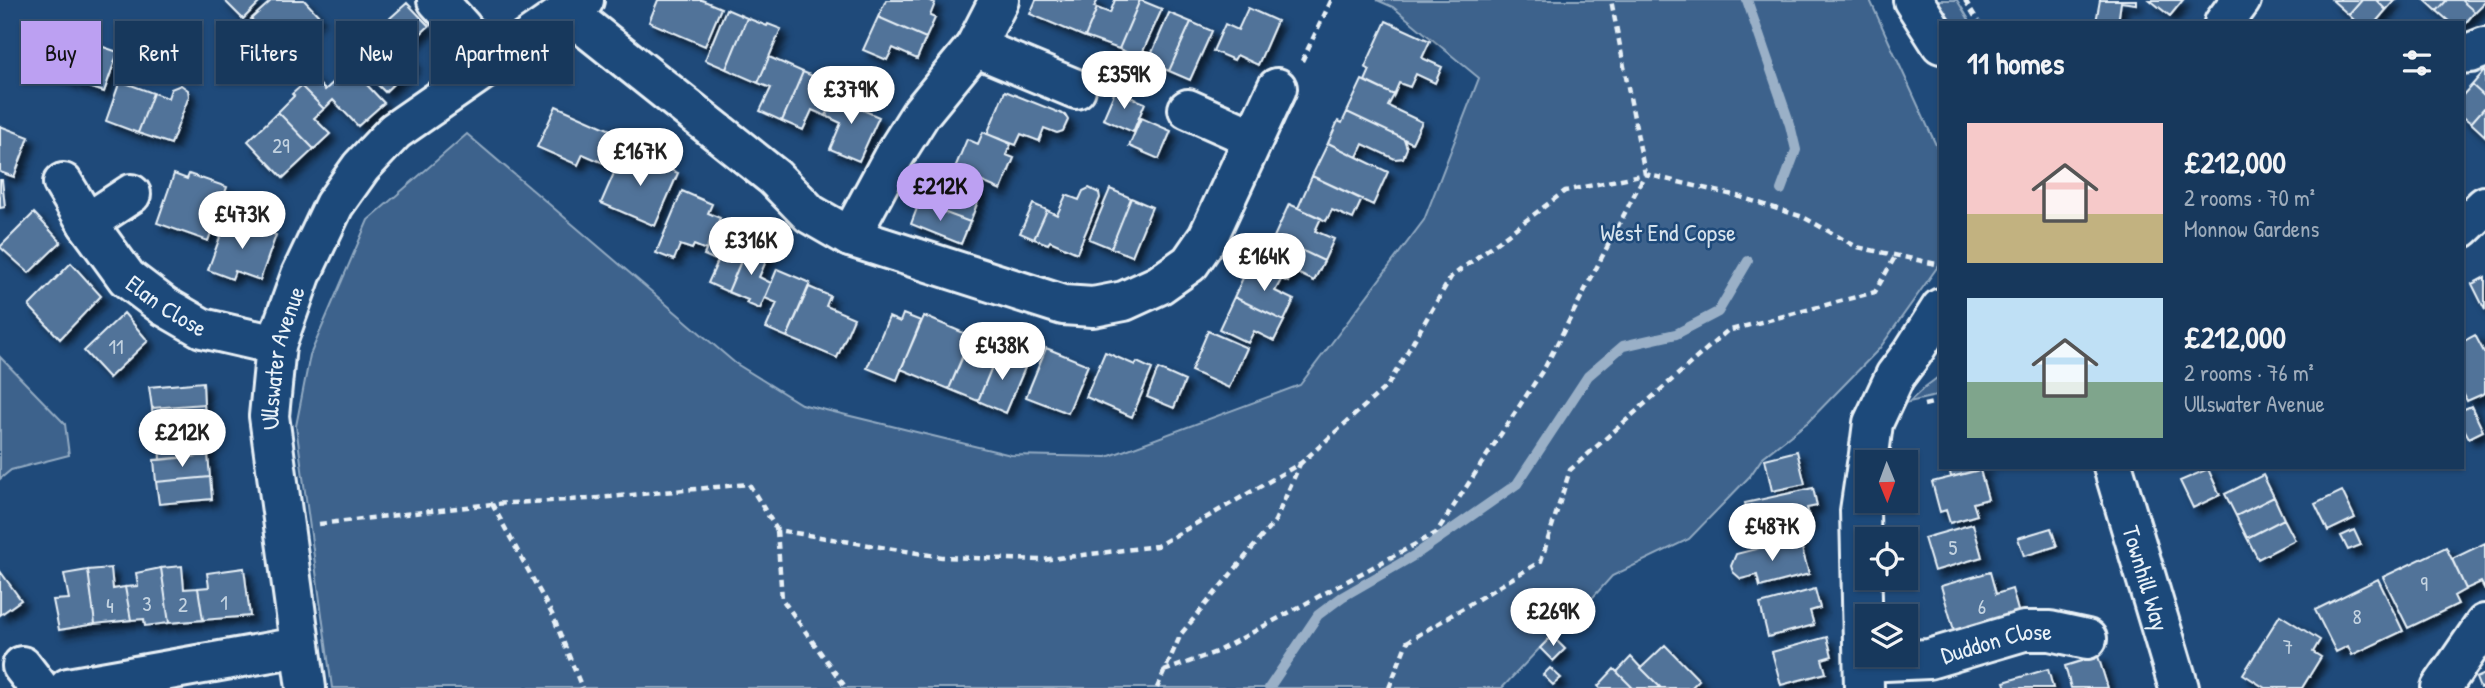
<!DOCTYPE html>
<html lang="en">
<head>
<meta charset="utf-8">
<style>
	body { margin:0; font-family:"Patrick Hand",sans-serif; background:#203f62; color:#f1f3f6; height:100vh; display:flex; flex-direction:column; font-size:26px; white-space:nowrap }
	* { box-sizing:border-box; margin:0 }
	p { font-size:23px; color:#9eacbb }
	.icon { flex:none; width:38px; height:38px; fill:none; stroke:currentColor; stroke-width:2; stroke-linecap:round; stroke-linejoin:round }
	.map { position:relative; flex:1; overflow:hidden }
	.panel { position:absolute; left:1939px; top:21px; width:525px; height:448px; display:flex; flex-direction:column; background:#17385c; border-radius:0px; box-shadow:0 2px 5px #0004,0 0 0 2px #365272 }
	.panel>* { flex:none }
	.hud { position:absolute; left:21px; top:21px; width:665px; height:63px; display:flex; gap:14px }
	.needle { width:46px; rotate:179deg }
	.tools { position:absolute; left:1855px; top:450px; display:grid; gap:14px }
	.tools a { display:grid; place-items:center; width:63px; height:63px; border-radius:0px; background:#17385c; box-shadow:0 2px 5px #0004,0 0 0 2px #365272; font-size:35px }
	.price { position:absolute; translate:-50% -60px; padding:0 16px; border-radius:24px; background:#fff; color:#222; font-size:23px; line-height:46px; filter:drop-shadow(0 2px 4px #0008) }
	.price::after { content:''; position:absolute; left:50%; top:42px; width:21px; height:16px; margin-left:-10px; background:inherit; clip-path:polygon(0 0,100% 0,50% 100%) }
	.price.active { background:#bca0f2; color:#111 }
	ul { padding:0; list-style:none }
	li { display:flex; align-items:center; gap:21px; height:175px; padding:0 28px }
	li span { display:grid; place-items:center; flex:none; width:196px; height:140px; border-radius:0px; color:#555 }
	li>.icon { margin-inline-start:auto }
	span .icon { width:84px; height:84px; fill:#fffc; stroke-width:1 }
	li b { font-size:30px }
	h2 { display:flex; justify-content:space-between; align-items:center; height:84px; padding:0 28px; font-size:30px }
	.pill { padding:0 24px; border-radius:0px; background:#17385c; box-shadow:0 2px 5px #0004,0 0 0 2px #365272; font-size:24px; line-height:63px }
	.pill.active { background:#bca0f2; color:#111 }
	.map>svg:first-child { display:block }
	.green { fill:#3c628c; stroke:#92aac2; stroke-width:2 }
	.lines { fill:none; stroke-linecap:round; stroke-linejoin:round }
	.stream { stroke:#9ab0c7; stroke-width:10 }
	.building { fill:#517399; stroke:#e8f1f8; stroke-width:2; filter:url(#shadow) }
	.minor-casing { stroke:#e8f1f8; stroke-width:44 }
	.path { stroke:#e8f1f8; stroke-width:4.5; stroke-dasharray:7 5; stroke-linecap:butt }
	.minor { stroke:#1f4a7a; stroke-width:38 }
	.labels { text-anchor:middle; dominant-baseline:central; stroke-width:5; stroke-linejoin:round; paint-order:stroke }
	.number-label { font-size:21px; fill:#c2d2e0 }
	.park-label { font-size:24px; fill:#d7e3ed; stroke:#1f4a7a }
	.street-label { font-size:24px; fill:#e8f1f8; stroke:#1f4a7a }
</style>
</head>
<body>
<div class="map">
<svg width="2485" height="688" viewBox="0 0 2485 688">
	<defs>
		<filter id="shadow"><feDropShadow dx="6" dy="6" stdDeviation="3.5" flood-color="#0009"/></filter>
	</defs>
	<rect width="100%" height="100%" fill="#1f4a7a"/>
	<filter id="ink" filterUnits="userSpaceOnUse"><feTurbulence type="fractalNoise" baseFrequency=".0143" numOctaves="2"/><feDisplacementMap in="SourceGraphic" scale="14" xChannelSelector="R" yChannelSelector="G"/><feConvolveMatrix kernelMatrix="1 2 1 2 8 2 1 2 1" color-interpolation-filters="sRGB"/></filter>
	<g filter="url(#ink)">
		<path class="green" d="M1377 0H1870L1941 156V262L1879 349 1808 422 1763 457 1750 476 1689 539 1612 576 1560 634 1554 633 1502 688H332L296 426 310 355 368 220 467 134 735 363 801 404 1011 455 1107 457 1300 385 1424 220 1479 78 1393 7Z
			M1930 0H1957L1971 23H1948Z
			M0 357 65 424 69 455 11 470 0 479Z
			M1941 375V395L1909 402 1925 387Z"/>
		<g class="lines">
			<path class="stream" d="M1747 0 1790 125 1796 150 1781 190
				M1269 688 1318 615 1342 597 1415 555 1517 484 1588 376 1623 346 1676 334 1718 312 1748 261"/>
		</g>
		<path class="building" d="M224 0H262L243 19Z
			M272 0H304L319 16 295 38 287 29 272 42 251 19Z
			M658 0H702L721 8 705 46 649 22Z
			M886 0H929L935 3 930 16 935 18 926 38 878 17Z
			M1036 0H1098L1094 7 1097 8 1085 37 1030 14Z
			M1115 0H1140L1119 49 1085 37 1097 8 1110 13Z
			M1140 0 1162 9 1140 58 1119 49Z
			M2100 0H2136V4L2121 2 2118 23 2096 22Z
			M2150 0H2183L2170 16Z
			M2332 0H2362L2349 15Z
			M2362 0H2376L2386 10 2375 23H2357L2349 15Z
			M2376 0H2395L2386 10Z
			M2425 0H2447L2437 11Z
			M2447 0H2461L2475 12 2462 27V23H2451L2437 11Z
			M2461 0H2485V2L2475 12Z
			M407 3 429 26 402 51 379 28Z
			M1248 8 1277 21 1258 65 1237 55 1234 60 1213 51 1225 24 1238 30Z
			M726 9 747 18 726 69 705 60Z
			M1169 13 1191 22 1169 71 1148 62Z
			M878 17 926 38 917 59 893 48 887 60 863 50Z
			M747 18 767 26 768 24 781 29 758 83 726 69Z
			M1386 21 1430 41 1422 58 1442 67 1435 83 1416 74 1410 87 1399 83 1394 95 1365 81 1370 70 1365 67Z
			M1191 22 1212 31 1190 80 1169 71Z
			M53 28 86 41 71 81 39 68Z
			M388 36 414 64 385 92 358 65Z
			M86 41 118 52 104 92 71 81Z
			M769 57 803 72 782 121 760 111 771 88 758 83Z
			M350 67 384 103 358 126 333 100 324 109 301 86 311 76 325 90Z
			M2485 70V97L2472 85Z
			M803 72 839 87 826 116 812 110 803 130 782 121Z
			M1362 80 1394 95 1388 106 1422 122 1412 143 1347 112Z
			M120 81 153 93 138 133 106 121Z
			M181 85 188 90 189 96 171 144 138 133 153 93 168 98 171 89Z
			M2472 85 2485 97V107L2471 123 2462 116V96Z
			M301 86 324 109 314 118 330 134 314 149 278 112 294 96 292 94Z
			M839 87 853 93 849 104 879 117 859 161 830 149 841 123 826 116Z
			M1005 91 1065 115 1068 120 1063 131 1057 133 1044 128 1039 141 1021 134 1016 145 987 134Z
			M1115 91 1145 103 1133 132 1103 119Z
			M556 106 622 135 608 165 583 154 578 165 537 147Z
			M2485 107V136L2471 123Z
			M278 112 314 149 283 178 248 141Z
			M1347 112 1404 139 1407 148 1403 158 1395 159 1363 144 1357 157 1328 143 1338 121 1342 123Z
			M1141 118 1171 131 1159 159 1129 146Z
			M0 126 29 137 14 177 0 172Z
			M983 132 1011 144 1006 155 1014 158 1001 190 954 170 967 139 978 144Z
			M1328 143 1388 172 1373 205 1312 176Z
			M624 150 678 173 655 226 601 203Z
			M174 174 187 179 189 174 227 187 208 241 157 223Z
			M1312 176 1362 199 1353 219 1332 210 1326 221 1298 208Z
			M956 178 983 188 970 222 919 203 928 181 951 191Z
			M0 180H2L5 207 0 208Z
			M1089 188 1099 193 1100 198 1077 253 1050 241 1048 244 1034 239 1047 210 1057 215 1066 195 1079 200 1083 191Z
			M1110 189 1131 198 1111 248 1089 239Z
			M682 191 712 204 708 213 720 218 706 250 694 245 692 249 680 245 674 260 656 253Z
			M1131 198 1152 207 1132 256 1111 248Z
			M919 203 970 222 961 244 911 224Z
			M1033 204 1047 210 1034 239 1020 233Z
			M1289 204 1321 218 1315 231 1334 239 1324 261 1274 237Z
			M34 213 61 242 29 273 0 247Z
			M227 218 276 235 260 280 235 271 232 279 208 270Z
			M716 228 749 242 728 292 708 283 718 261 704 255Z
			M1274 237 1324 261 1314 281 1293 271 1288 282 1259 269Z
			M749 242 770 252 759 277 771 283 760 309 746 303 748 300 728 292Z
			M71 263 101 296 60 339 29 306Z
			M1249 265 1281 280 1275 291 1294 300 1284 321 1234 297Z
			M777 269 810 283 787 337 766 328 777 303 765 298Z
			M2485 277V310L2472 284Z
			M809 287 830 296 826 306 854 318 837 358 787 337Z
			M1234 297 1284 321 1274 341 1254 331 1248 343 1219 329Z
			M124 313 148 341 109 378 84 351Z
			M903 314 921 321 897 380 867 368 889 317 900 322Z
			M924 316 971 336 949 389 901 369Z
			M1208 331 1247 348 1229 388 1191 371Z
			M2475 335 2485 354V393L2467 401 2462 391V342Z
			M970 340 998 352 978 401 949 389Z
			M1046 348 1088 365 1068 413 1026 397Z
			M998 352 1027 363 1006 413 978 401Z
			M1105 352 1135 365 1137 362 1152 369 1132 417 1086 397Z
			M1158 369 1185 381 1174 408 1147 397Z
			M203 382 204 404 152 408 149 387Z
			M204 404 206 427 153 431 152 408Z
			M2471 406 2483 431 2469 438 2462 425V410Z
			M206 427 207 441 159 445 157 430Z
			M207 441 208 455 160 460 159 445Z
			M1797 451 1805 484 1772 491 1765 459Z
			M208 455 210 477 156 482 154 460Z
			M1949 467H1989L1951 477Z
			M2208 469 2220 495 2193 508 2180 481Z
			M1980 470 1988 499 1973 503 1977 515 1950 523 1946 510 1940 512 1932 482Z
			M2263 475 2274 497 2236 516 2225 494Z
			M210 477 212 499 159 504 156 482Z
			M1813 488 1817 506 1807 508 1811 523 1753 536 1745 503Z
			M2342 491 2355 518 2328 531 2315 504Z
			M2274 497 2284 519 2247 538 2236 516Z
			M2284 519 2295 540 2258 559 2247 538Z
			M1973 524 1982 557 1934 571 1924 538Z
			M2051 528 2057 546 2024 556 2018 538Z
			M2354 530 2361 545 2348 550 2341 536Z
			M1799 538 1809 574 1760 587 1757 575 1741 579 1733 572 1731 566 1736 554Z
			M2485 543V590L2481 582 2466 589 2452 559Z
			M2446 547 2466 589 2454 596 2458 604 2408 628 2383 577Z
			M182 566 184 589 198 588 203 620 169 623 161 568Z
			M111 568 113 589 125 587 131 620 95 624 88 570Z
			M161 568 169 623 145 626 144 619 131 620 125 587 138 586 136 573Z
			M244 568 250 616 203 620 198 588 209 587 207 573Z
			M88 570 95 624 59 630 53 600 69 599 64 574Z
			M0 571 21 600 0 615Z
			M1990 572 1996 594 2012 589 2020 618 1956 637 1941 586Z
			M2378 579 2403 631 2352 655 2348 646 2336 652 2315 610Z
			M1815 589 1820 608 1810 611 1814 625 1768 637 1760 604Z
			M2280 615 2320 640 2313 652 2321 657 2302 688H2265L2243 674Z
			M1552 636 1565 649 1553 661 1540 648Z
			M1827 637 1832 656 1822 659 1826 673 1781 685 1772 652Z
			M1665 645 1699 680 1691 688H1661L1641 668Z
			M2098 656 2108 688H2071L2065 666Z
			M1631 657 1641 668 1661 688H1633L1617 672Z
			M1550 668 1561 678 1553 685 1543 675Z
			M1614 669 1633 688H1600L1598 686Z
			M2048 669 2053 688H2006L2004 682Z
			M2485 674V688H2480L2476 678Z"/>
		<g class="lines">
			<g class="minor-casing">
				<g id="minor">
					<path d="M437 0 462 28 490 64"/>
					<path d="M1913 0 1941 44"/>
					<path d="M567 12 774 177 810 214 850 237 1063 305 1093 307 1124 301 1159 285 1190 263 1208 237 1277 88"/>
					<path d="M2224 23 2241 0"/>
					<path d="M975 47 999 0"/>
					<path d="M2462 54 2470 53 2485 47"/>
					<path d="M1188 109 1253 138"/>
					<path id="s1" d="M63 183 87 223 127 278 164 306 202 328 276 345"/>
					<path d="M87 223 131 194"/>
					<path d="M2462 228 2485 206"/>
					<path d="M850 237 892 159 921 113 975 47 1076 89"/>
					<path d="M1868 462 1873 423 1895 376 1913 352 1941 308"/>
					<path id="s2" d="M2113 467 2179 688"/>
					<path id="s3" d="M1864 662 1929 659 2024 631H2050L2087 639"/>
					<path d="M22 666 39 688"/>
					<path d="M68 688 299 647"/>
					<path id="s4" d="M306 688 269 416 276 345 301 275 334 205 361 167 395 131 584 0"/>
					<path d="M1864 688 1860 511 1867 464"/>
					<path d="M2441 688 2485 624"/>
				</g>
			</g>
			<path class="path" d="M1965 0 1979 23
				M1302 61 1331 1 1334 0
				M1924 405 1941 401
				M492 504 552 614 582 688
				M319 524 492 504 588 499 749 484 777 530 942 557 1042 560 1157 546 1301 463 1388 385 1451 277 1565 191 1645 174 1737 196 1803 217 1857 247 1941 265
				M777 530 782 599 846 688
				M1164 671 1216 652 1436 533 1545 367 1645 174 1611 0
				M1157 688 1181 634 1275 521 1300 464
				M1389 688 1407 642 1541 561 1570 470 1727 331 1875 292 1896 255"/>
			<use href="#minor" class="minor"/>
		</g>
	</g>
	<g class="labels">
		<g class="number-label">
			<text x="281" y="145">29</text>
			<text x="116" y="346">11</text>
			<text x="1953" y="547">5</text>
			<text x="2424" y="583">9</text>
			<text x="224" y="602">1</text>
			<text x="147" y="603">3</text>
			<text x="183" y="604">2</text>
			<text x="110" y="605">4</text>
			<text x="1982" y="606">6</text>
			<text x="2357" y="616">8</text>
			<text x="2288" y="646">7</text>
		</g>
		<g class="park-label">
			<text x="1668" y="232">West End Copse</text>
		</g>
		<g class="street-label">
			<text stroke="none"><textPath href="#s1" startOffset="163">Elan Close</textPath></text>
			<text stroke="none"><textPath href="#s4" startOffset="334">Ullswater Avenue</textPath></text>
			<text stroke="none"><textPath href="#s2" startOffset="116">Townhill Way</textPath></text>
			<text stroke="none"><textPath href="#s3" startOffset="135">Duddon Close</textPath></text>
		</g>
	</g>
</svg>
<div class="tools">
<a><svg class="needle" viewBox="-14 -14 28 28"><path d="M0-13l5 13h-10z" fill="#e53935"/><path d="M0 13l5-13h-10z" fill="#9eacbb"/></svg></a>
<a><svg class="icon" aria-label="locate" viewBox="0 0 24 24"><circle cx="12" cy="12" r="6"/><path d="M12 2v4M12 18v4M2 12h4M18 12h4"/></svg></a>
<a><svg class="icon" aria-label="layers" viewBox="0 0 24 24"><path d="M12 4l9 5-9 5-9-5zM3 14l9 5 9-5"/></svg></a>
</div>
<b class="price" style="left:1124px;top:111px">£359K</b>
<b class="price" style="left:851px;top:126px">£379K</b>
<b class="price" style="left:640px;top:188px">£167K</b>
<b class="price active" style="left:940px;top:223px">£212K</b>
<b class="price" style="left:242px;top:251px">£473K</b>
<b class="price" style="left:751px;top:277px">£316K</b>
<b class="price" style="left:1264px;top:293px">£164K</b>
<b class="price" style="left:1002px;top:382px">£438K</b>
<b class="price" style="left:182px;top:469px">£212K</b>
<b class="price" style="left:1772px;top:563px">£487K</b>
<b class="price" style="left:1553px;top:648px">£269K</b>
<div class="hud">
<a class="pill active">Buy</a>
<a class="pill">Rent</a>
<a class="pill">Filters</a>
<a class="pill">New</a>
<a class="pill">Apartment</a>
</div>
<section class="panel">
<h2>11 homes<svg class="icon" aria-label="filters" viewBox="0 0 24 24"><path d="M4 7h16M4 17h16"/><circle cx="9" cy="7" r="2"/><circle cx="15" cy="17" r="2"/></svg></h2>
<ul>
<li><span style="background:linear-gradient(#f6c9c9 65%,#c2b280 0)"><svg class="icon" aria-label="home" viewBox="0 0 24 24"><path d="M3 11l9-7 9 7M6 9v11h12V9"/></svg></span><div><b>£212,000</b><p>2 rooms · 70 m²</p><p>Monnow Gardens</p></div></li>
<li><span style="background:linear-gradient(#bfe0f5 60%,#7fa58c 0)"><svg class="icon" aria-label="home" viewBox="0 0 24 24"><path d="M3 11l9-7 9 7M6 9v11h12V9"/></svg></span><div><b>£212,000</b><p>2 rooms · 76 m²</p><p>Ullswater Avenue</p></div></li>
</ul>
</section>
</div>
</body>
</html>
